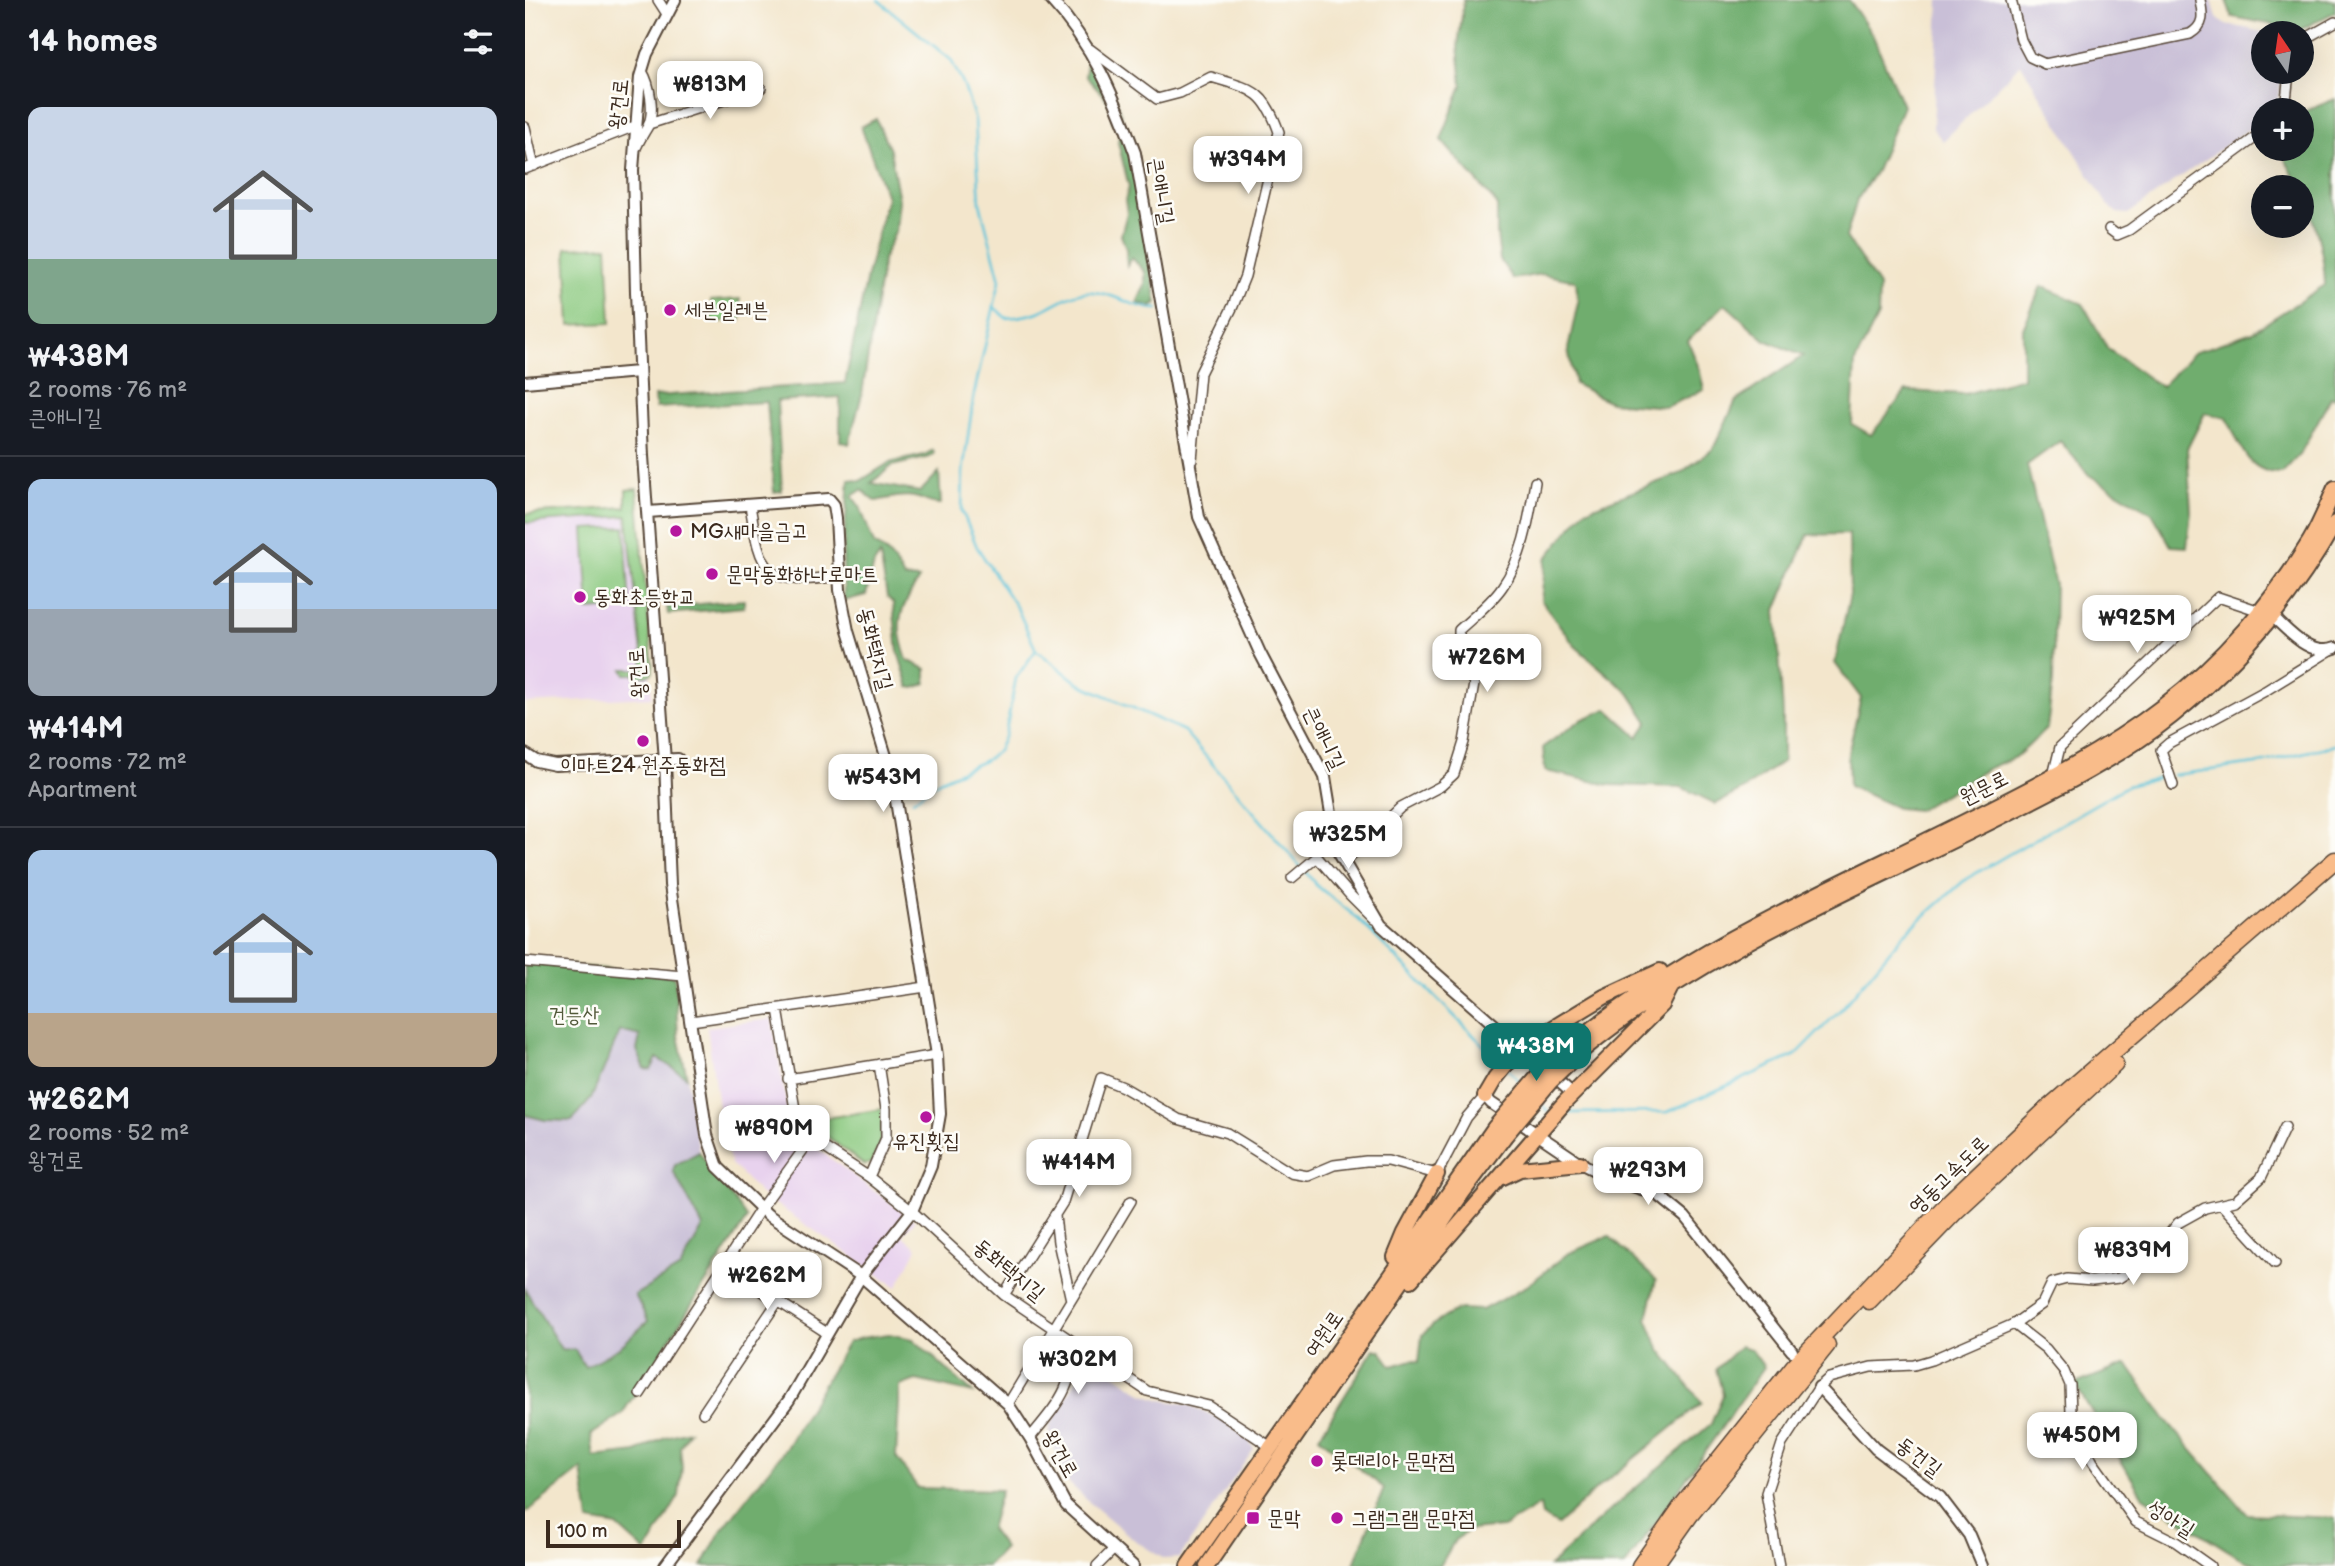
<!DOCTYPE html>
<html lang="en">
<head>
<meta charset="utf-8">
<style>
	body { margin:0; font-family:"Balsamiq Sans","Poor Story",sans-serif; background:#242831; color:#f1f3f6; height:100vh; display:flex; flex-direction:column; font-size:26px; white-space:nowrap }
	* { box-sizing:border-box; margin:0 }
	p { font-size:23px; color:#9ea1a6 }
	.icon { flex:none; width:38px; height:38px; fill:none; stroke:currentColor; stroke-width:2; stroke-linecap:round; stroke-linejoin:round }
	.map { position:relative; flex:1; overflow:hidden }
	.details { display:flex; flex-direction:column; background:#171b24; width:525px }
	.details>* { flex:none }
	.needle { width:46px; rotate:347deg }
	.controls { position:absolute; left:1726px; top:21px; display:grid; gap:14px }
	.controls a { display:grid; place-items:center; width:63px; height:63px; border-radius:50%; background:#171b24; box-shadow:0 7px 28px #0002; font-size:35px }
	.scale { position:absolute; left:21px; bottom:18px; width:135px; box-sizing:border-box; padding-left:7px; border:4px solid #3b2a1e; border-top:0; font-size:19px; line-height:24px; white-space:nowrap; color:#3b2a1e; -webkit-text-stroke:5px #fdfcf7; paint-order:stroke }
	.price { position:absolute; translate:-50% -60px; padding:0 16px; border-radius:14px; background:#fff; color:#222; font-size:23px; line-height:46px; filter:drop-shadow(0 2px 4px #0008) }
	.price::after { content:''; position:absolute; left:50%; top:42px; width:21px; height:16px; margin-left:-10px; background:inherit; clip-path:polygon(0 0,100% 0,50% 100%) }
	.price.on { background:#0f766e; color:#fff }
	ul { padding:0; list-style:none }
	li { display:grid; align-content:center; gap:14px; height:371px; padding:0 28px }
	li+li { border-top:2px solid #363941 }
	li span { display:grid; place-items:center; height:217px; border-radius:14px; color:#555 }
	li>.icon { margin-inline-start:auto }
	span .icon { width:126px; height:126px; fill:#fffc; stroke-width:1 }
	li b { font-size:30px }
	h2 { display:flex; justify-content:space-between; align-items:center; height:84px; padding:0 28px; font-size:30px }
	main { display:flex; flex:1; min-height:0 }
	.map>svg:first-child { display:block }
	.built { fill:#e8d2ee }
	.industrial { fill:#c9bfd7 }
	.green { fill:#8bc980; stroke:#637a4f; stroke-width:2 }
	.forest { fill:#70ad6e; stroke:#566c46; stroke-width:2 }
	.lines { fill:none; stroke-linecap:round; stroke-linejoin:round }
	.stream { stroke:#5bc3d9; stroke-width:2.5 }
	.minor-casing { stroke:#574638; stroke-width:12 }
	.tertiary-casing { stroke:#574638; stroke-width:14 }
	.trunk-casing { stroke:#574638; stroke-width:18 }
	.motorway-casing { stroke:#574638; stroke-width:19 }
	.minor { stroke:#fff; stroke-width:9 }
	.tertiary { stroke:#fff; stroke-width:10 }
	.trunk { stroke:#f9bc8a; stroke-width:14 }
	.motorway { stroke:#f9bc8a; stroke-width:16 }
	.trunk-bridge-casing { stroke:#574638; stroke-width:18; stroke-linecap:butt }
	.trunk-bridge { stroke:#f9bc8a; stroke-width:14 }
	.poi-dot { fill:#b5179e; stroke:#fdfcf7; stroke-width:2.5 }
	.labels { text-anchor:middle; dominant-baseline:central; stroke-width:5; stroke-linejoin:round; paint-order:stroke }
	.street-label { font-size:21px; fill:#3b2a1e; stroke:#fdfcf7 }
	.poi-label { font-size:21px; fill:#3b2a1e; stroke:#fdfcf7; text-anchor:start }
	.park-label { font-size:21px; fill:#535a3b; stroke:#fdfcf7 }
</style>
</head>
<body>
<main>
<section class="details">
<h2>14 homes<svg class="icon" aria-label="filters" viewBox="0 0 24 24"><path d="M4 7h16M4 17h16"/><circle cx="9" cy="7" r="2"/><circle cx="15" cy="17" r="2"/></svg></h2>
<ul>
<li><span style="background:linear-gradient(#c9d6e8 70%,#7fa58c 0)"><svg class="icon" aria-label="home" viewBox="0 0 24 24"><path d="M3 11l9-7 9 7M6 9v11h12V9"/></svg></span><div><b>₩438M</b><p>2 rooms · 76 m²</p><p>큰애니길</p></div></li>
<li><span style="background:linear-gradient(#a9c7e8 60%,#9aa5b1 0)"><svg class="icon" aria-label="home" viewBox="0 0 24 24"><path d="M3 11l9-7 9 7M6 9v11h12V9"/></svg></span><div><b>₩414M</b><p>2 rooms · 72 m²</p><p>Apartment</p></div></li>
<li><span style="background:linear-gradient(#a9c7e8 75%,#b9a48a 0)"><svg class="icon" aria-label="home" viewBox="0 0 24 24"><path d="M3 11l9-7 9 7M6 9v11h12V9"/></svg></span><div><b>₩262M</b><p>2 rooms · 52 m²</p><p>왕건로</p></div></li>
</ul>
</section>
<div class="map">
<svg width="1810" height="1566" viewBox="0 0 1810 1566">
	<rect width="100%" height="100%" fill="#fdfcf7"/>
	<filter id="ink" filterUnits="userSpaceOnUse"><feTurbulence type="fractalNoise" baseFrequency=".0143" numOctaves="2"/><feDisplacementMap in="SourceGraphic" scale="14" xChannelSelector="R" yChannelSelector="G"/><feConvolveMatrix kernelMatrix="1 2 1 2 8 2 1 2 1" color-interpolation-filters="sRGB"/></filter>
	<filter id="wash" filterUnits="userSpaceOnUse"><feTurbulence type="fractalNoise" baseFrequency=".00686" numOctaves="4" result="noise"/><feDisplacementMap in="SourceGraphic" scale="28" xChannelSelector="R" yChannelSelector="G"/><feGaussianBlur stdDeviation="1.57" result="paint"/><feColorMatrix in="noise" values="0 0 0 0 0 0 0 0 0 0 0 0 0 0 0 0 0 1.4 0 .05"/><feComposite in="paint" operator="in"/></filter>
	<g filter="url(#wash)">
		<rect width="100%" height="100%" fill="#f3e6cc"/>
		<path class="built" d="M101 517 119 670 125 676 127 697 0 703V523Z
			M247 1019 264 1120 278 1138 390 1221 377 1235 392 1248 372 1287 236 1194 206 1164 195 1121 182 1027Z"/>
		<path class="industrial" d="M1414 0H1687L1692 18 1699 24 1744 33H1738V72H1758L1752 103 1747 110H1738V119L1603 214 1592 213 1582 204 1496 64 1418 141 1408 129Z
			M95 1031 115 1036 131 1058 162 1077 174 1152 150 1164 148 1171 178 1227 155 1268 110 1295 123 1320 94 1348 60 1367 36 1349 0 1289V1115L20 1120 66 1099Z
			M555 1350 617 1393 636 1400 662 1404 702 1422 723 1439 729 1449 654 1558 639 1559 612 1542 564 1502 540 1479 524 1432 525 1425 559 1368Z"/>
		<path class="green" d="M82 246 86 323 45 325 41 248Z
			M215 299 216 320 187 322 186 301Z
			M112 489 128 672 124 675 114 677 108 674H101L98 669H109L119 672 102 516 0 523V514L101 507V490Z
			M100 527 105 607 64 610 59 529Z
			M358 1109 355 1145 346 1163 339 1165 282 1121Z"/>
		<path class="forest" d="M939 0H1324L1348 36 1378 106 1351 171 1332 200 1321 237 1354 286 1353 316 1330 362 1327 424 1346 435 1381 391 1440 394 1498 378V329L1516 286 1558 304 1583 349 1636 387 1668 353 1727 332 1800 285C1799 236 1779 191 1754 149H1776V113L1810 99V398L1806 397 1775 454 1757 473C1722 474 1715 445 1702 418L1680 413 1662 449 1666 511 1662 547 1646 546 1627 513 1564 475 1535 441 1502 465 1530 585 1528 682 1522 728 1493 756 1464 768 1393 810 1372 808 1324 786 1323 754 1336 698 1310 663 1325 594 1324 534 1283 535 1251 610 1258 714V761L1219 789 1191 804 1156 787 1084 785 1020 771 1018 747 1056 720 1082 709 1113 737 1123 722 1104 693 1050 646 1016 600 1021 559 1060 510 1154 474 1188 449 1211 401 1278 356 1240 340 1200 304 1163 341 1174 368 1179 390 1141 407 1085 402 1050 384 1043 349 1053 302 1051 281 1017 274 988 279 975 260 972 234V204L916 140 937 85 933 46Z
			M1701 0H1810V12L1775 30 1707 17Z
			M555 46 592 101 607 159 632 303 626 306 612 303 620 285V272L607 258 602 266 601 249 596 235 602 213 600 200 604 187 593 142 595 130 587 121V105L560 76 562 62Z
			M351 119 365 150 374 200 371 230 358 259 337 394 324 444 315 441V397L252 401 257 491 249 492 242 402 131 408 130 396 320 383 342 276 362 197 336 127Z
			M408 450 409 454 405 457 367 466 346 483 395 492 414 472 416 504C405 505 400 499 389 497 377 494 362 499 350 501L337 490 327 496 335 507 349 544C365 552 371 563 379 578L394 579C375 611 368 622 382 660L401 669V683L390 688 384 687 373 652 368 603 362 597 355 555 349 564 341 595 319 601 318 553 324 479 335 481 364 463 399 455Z
			M219 600V607L143 614 142 607Z
			M0 961 150 976 153 1036 162 1077 132 1058 126 1070 120 1069 112 1050 115 1036 95 1031 66 1099 47 1121 20 1120 0 1115Z
			M174 1152 222 1218 97 1414 66 1435 69 1457 111 1452 140 1437 164 1431 155 1447 157 1467 154 1496 121 1552 92 1526 64 1521 57 1469 0 1513V1289L36 1349 50 1350 60 1367 94 1348 123 1321 110 1295 155 1268 178 1227 148 1171 150 1165Z
			M1084 1236 1131 1280 1122 1318 1134 1348 1177 1403 1069 1491 1033 1525 1017 1516 1015 1505 978 1527 945 1530 930 1540 915 1566 829 1564 859 1488 794 1437 849 1349 856 1351 867 1366 887 1360 894 1362 897 1335 915 1319 935 1309 957 1310 1002 1286 1042 1254Z
			M364 1334 388 1339 448 1393 391 1380 375 1386 371 1457 393 1488 476 1490 465 1529 479 1548 462 1566H177L196 1531 261 1448 323 1342 336 1338Z
			M1215 1346 1226 1349 1239 1367 1100 1566H1024L1099 1498 1186 1424 1198 1395 1191 1369Z
			M1602 1364 1641 1420 1722 1514 1810 1518V1566H1741L1720 1561 1618 1497 1550 1384Z"/>
		<g class="lines">
			<path class="stream" d="M353 0 426 60 439 86 450 120 455 203 475 280 449 394 438 471 437 511 452 547 493 610 511 650 553 683 659 731 775 866
				M469 307 481 318C492 317 503 316 513 312 532 305 548 289 569 292 591 294 610 309 633 309
				M1648 775 1731 764 1810 745
				M388 800 414 781 461 760 473 751 480 735 491 678 511 650
				M780 871 791 885 831 917 975 1062
				M983 1069 1000 1087
				M1014 1101 1024 1112
				M1038 1113 1143 1112 1271 1055 1317 1008 1378 935 1441 879 1602 786 1642 776"/>
		</g>
	</g>
	<g filter="url(#ink)">
		<g class="lines">
			<g class="minor-casing">
				<path id="minor" d="M133 0 142 14
					M1486 0 1496 40 1505 57 1520 64 1665 34C1680 25 1678 15 1675 0
					M1776 41 1810 22
					M565 49 632 99 655 93 686 77C726 89 739 89 754 132L720 276 708 306 675 373 667 460
					M1760 110 1764 72
					M124 124 236 88
					M0 127 9 166
					M112 146C115 139 119 133 123 126 130 111 125 84 117 71
					M0 169 110 126
					M1584 229 1592 235 1604 230 1738 132
					M225 505C236 574 240 587 314 576
					M1528 776 1535 747 1693 597 1735 611
					M1648 785 1636 750 1644 743 1740 691 1806 650
					M819 862 876 807 916 786 929 774 939 742 949 684 934 643V630C948 617 966 603 977 587 999 556 1004 518 1010 482
					M767 878 792 857 825 895 849 919
					M0 962 158 976
					M253 1009 272 1121 286 1139 344 1177 387 1211 479 1295 544 1339 622 1391 684 1406 746 1447
					M166 1021 401 987
					M263 1079 412 1055
					M344 1177 361 1138V1109L354 1064
					M1696 1204 1750 1263
					M530 1216 533 1242 546 1300
					M199 1266 302 1333
					M479 1295 538 1202 576 1078 598 1087 653 1119 702 1133 766 1173 783 1176 809 1165 841 1161H863L912 1174 942 1117 960 1096
					M1489 1324 1521 1349 1539 1371 1545 1385 1546 1413 1551 1430 1568 1462 1611 1522 1651 1542 1685 1566
					M115 1394 236 1208 286 1139
					M483 1404 606 1201
					M178 1413 253 1301
					M505 1438C530 1407 555 1382 544 1339
					M572 1566 589 1549
					M1254 1566 1241 1493 1257 1444 1294 1387 1304 1378 1346 1367 1389 1365 1406 1360 1489 1324 1517 1304 1527 1283 1542 1279 1567 1281 1594 1278 1625 1258 1653 1223 1680 1208 1710 1201 1736 1178 1760 1127"/>
			</g>
			<g class="tertiary-casing">
				<path id="tertiary" d="M150 0 122 54 115 77 108 170 111 292 118 456 140 761 145 885 182 1135 193 1167 243 1215 336 1276 483 1404 505 1438 541 1505 608 1566
					M526 0C568 45 589 96 610 153L674 517 735 653 800 777 812 850 856 925 1048 1094
					M0 382 113 372
					M123 512 304 499 309 505 311 518 315 590 323 631 367 776 412 1055 415 1114 406 1166 387 1211 336 1276 264 1400 140 1566
					M1747 616C1764 631 1785 658 1810 648
					M0 754 11 761 30 765 153 759
					M960 1096 966 1103 1055 1163 1089 1180 1132 1194 1160 1217 1267 1351
					M1294 1387 1351 1449 1415 1497 1444 1535 1457 1566"/>
			</g>
			<g class="trunk-casing">
				<path id="trunk" d="M1052 1041C1170 945 1312 886 1447 818 1513 785 1580 751 1638 706 1696 662 1748 602 1785 541 1795 524 1802 506 1810 488
					M1059 1049C1177 953 1320 894 1455 827 1519 795 1591 761 1647 716 1713 663 1769 596 1810 523
					M960 1096 970 1079 995 1048 1079 997 1135 971
					M978 1177 995 1169 1055 1163
					M870 1257 880 1233 912 1174
					M886 1280 1040 1102 1137 1005 1146 987
					M663 1566 970 1127
					M682 1566 938 1192 979 1137"/>
			</g>
			<g class="motorway-casing">
				<path id="motorway" d="M1344 1301 1432 1210 1590 1064
					M1115 1566 1157 1506 1269 1366 1425 1201 1522 1109 1810 860
					M1129 1566 1165 1515 1302 1345"/>
			</g>
			<use href="#minor" class="minor"/>
			<use href="#tertiary" class="tertiary"/>
			<use href="#trunk" class="trunk"/>
			<use href="#motorway" class="motorway"/>
			<g class="trunk-bridge-casing">
				<path id="trunk-bridge" d="M970 1127 1015 1074 1052 1041
					M979 1137 1025 1082 1059 1049"/>
			</g>
			<use href="#trunk-bridge" class="trunk-bridge"/>
		</g>
	</g>
	<g class="poi-dot">
		<circle cx="145" cy="310" r="7"/>
		<circle cx="151" cy="531" r="7"/>
		<circle cx="187" cy="574" r="7"/>
		<circle cx="55" cy="597" r="7"/>
		<circle cx="118" cy="741" r="7"/>
		<circle cx="401" cy="1117" r="7"/>
		<circle cx="792" cy="1461" r="7"/>
		<rect x="721" y="1511" width="14" height="14" rx="3.5"/>
		<circle cx="812" cy="1518" r="7"/>
	</g>
	<g class="labels">
		<g class="street-label">
			<text transform="translate(94 104) rotate(-84)">왕건로</text>
			<text transform="translate(636 191) rotate(80)">큰애니길</text>
			<text transform="translate(350 649) rotate(75)">동화택지길</text>
			<text transform="translate(113 673) rotate(-94)">왕건로</text>
			<text transform="translate(799 738) rotate(64)">큰애니길</text>
			<text transform="translate(1459 788) rotate(-27)">원문로</text>
			<text transform="translate(1424 1175) rotate(-44)">영동고속도로</text>
			<text transform="translate(484 1270) rotate(39)">동화택지길</text>
			<text transform="translate(799 1334) rotate(-55)">여원로</text>
			<text transform="translate(535 1454) rotate(61)">왕건로</text>
			<text transform="translate(1394 1457) rotate(37)">동건길</text>
			<text transform="translate(1646 1519) rotate(32)">성아길</text>
		</g>
		<g class="poi-label">
			<text x="159" y="310">세븐일레븐</text>
			<text x="165" y="531">MG새마을금고</text>
			<text x="201" y="574">문막동화하나로마트</text>
			<text x="69" y="597">동화초등학교</text>
			<text x="118" y="765" text-anchor="middle">이마트24 원주동화점</text>
			<text x="401" y="1141" text-anchor="middle">유진횟집</text>
			<text x="806" y="1461">롯데리아 문막점</text>
			<text x="742" y="1518">문막</text>
			<text x="826" y="1518">그램그램 문막점</text>
		</g>
		<g class="park-label">
			<text x="49" y="1015">건등산</text>
		</g>
	</g>
</svg>
<div class="controls">
<a><svg class="needle" viewBox="-14 -14 28 28"><path d="M0-13l5 13h-10z" fill="#e53935"/><path d="M0 13l5-13h-10z" fill="#9ea1a6"/></svg></a>
<a>+</a>
<a>−</a>
</div>
<div class="scale">100 m</div>
<b class="price" style="left:185px;top:121px">₩813M</b>
<b class="price" style="left:723px;top:196px">₩394M</b>
<b class="price" style="left:1612px;top:655px">₩925M</b>
<b class="price" style="left:962px;top:694px">₩726M</b>
<b class="price" style="left:358px;top:814px">₩543M</b>
<b class="price" style="left:823px;top:871px">₩325M</b>
<b class="price on" style="left:1011px;top:1083px">₩438M</b>
<b class="price" style="left:249px;top:1165px">₩890M</b>
<b class="price" style="left:554px;top:1199px">₩414M</b>
<b class="price" style="left:1123px;top:1207px">₩293M</b>
<b class="price" style="left:1608px;top:1287px">₩839M</b>
<b class="price" style="left:242px;top:1312px">₩262M</b>
<b class="price" style="left:553px;top:1396px">₩302M</b>
<b class="price" style="left:1557px;top:1472px">₩450M</b>
</div>
</main>
</body>
</html>
